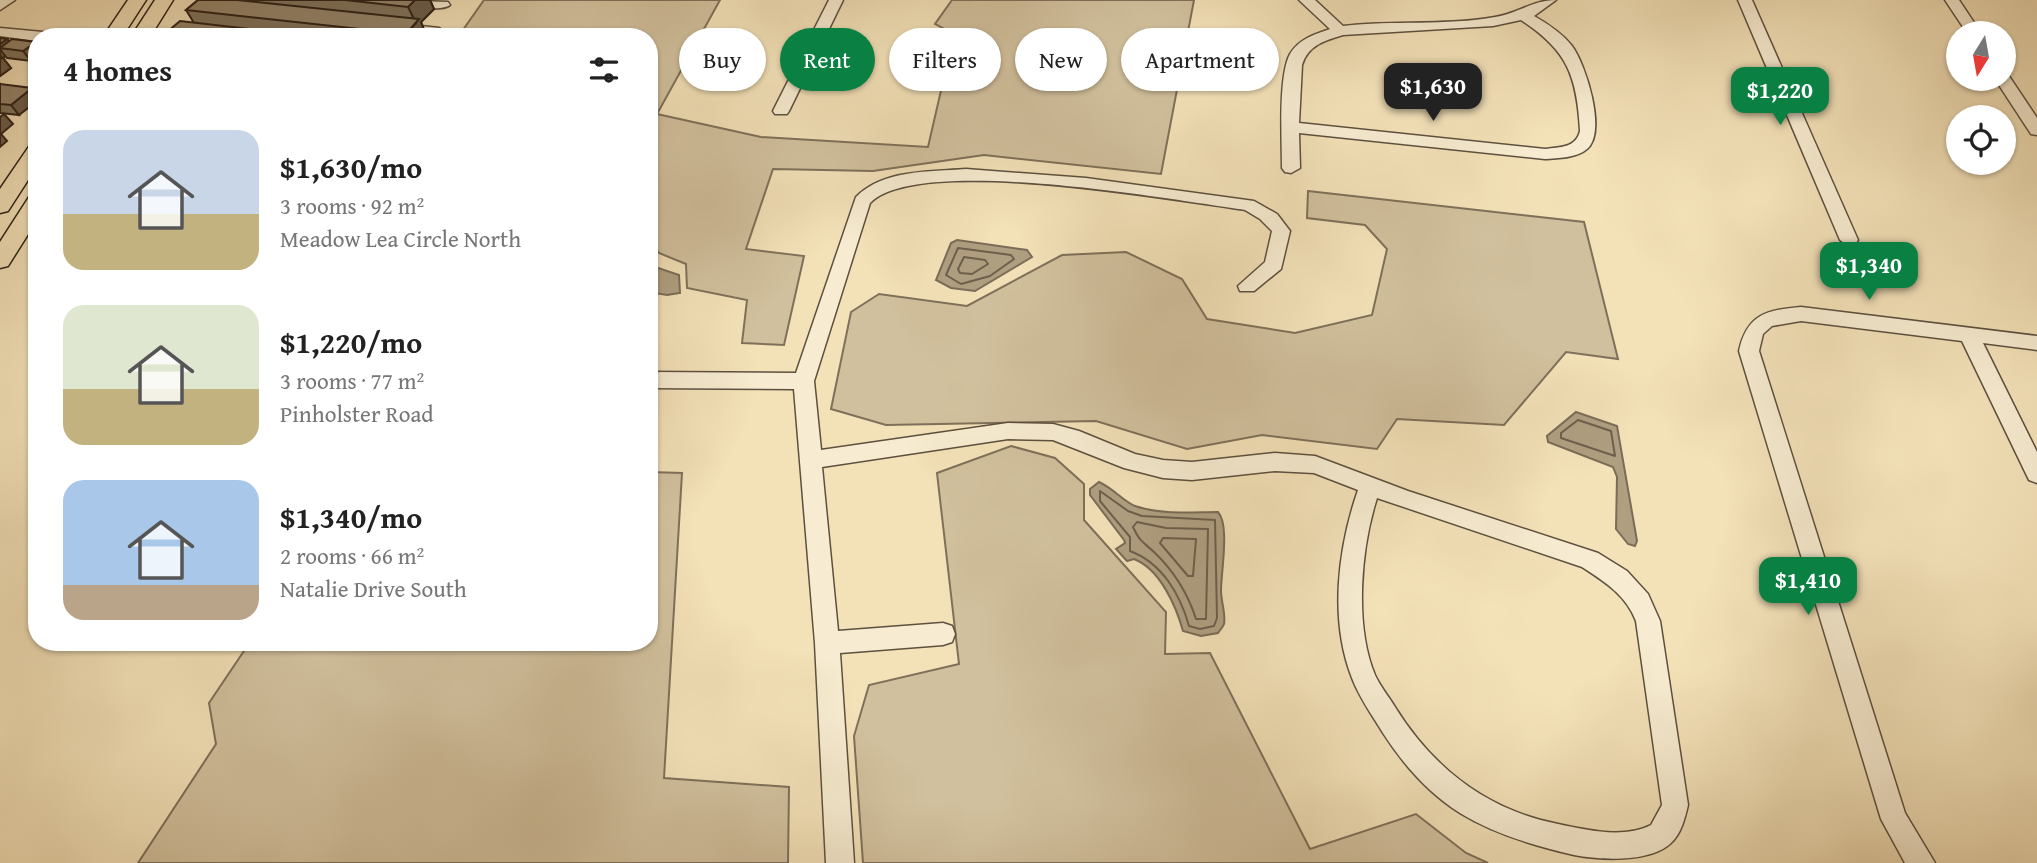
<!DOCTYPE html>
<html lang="en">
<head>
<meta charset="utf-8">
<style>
	body { margin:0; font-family:"Gentium Book Plus",serif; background:#f2f2f2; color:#222; height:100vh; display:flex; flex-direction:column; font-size:26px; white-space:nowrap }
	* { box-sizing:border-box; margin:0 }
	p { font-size:23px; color:#767676 }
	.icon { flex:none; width:38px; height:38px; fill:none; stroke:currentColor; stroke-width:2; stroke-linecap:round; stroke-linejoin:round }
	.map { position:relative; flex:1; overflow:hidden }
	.panel { position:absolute; left:28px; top:28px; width:630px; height:623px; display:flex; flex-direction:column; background:#fff; border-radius:28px; box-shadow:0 2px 5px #0004 }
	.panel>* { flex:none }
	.banner { position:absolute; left:679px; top:28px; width:665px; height:63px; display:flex; gap:14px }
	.needle { width:46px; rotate:191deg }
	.buttons { position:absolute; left:1946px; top:21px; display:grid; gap:14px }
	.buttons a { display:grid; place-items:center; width:70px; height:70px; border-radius:50%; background:#fff; box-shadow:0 2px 5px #0004; font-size:35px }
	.price { position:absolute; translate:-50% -60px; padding:0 16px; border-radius:14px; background:#0b8043; color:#fff; font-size:23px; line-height:46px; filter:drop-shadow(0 2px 4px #0008) }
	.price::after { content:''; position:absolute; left:50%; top:42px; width:21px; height:16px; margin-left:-10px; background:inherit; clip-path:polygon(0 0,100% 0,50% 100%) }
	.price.active { background:#222; color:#fff }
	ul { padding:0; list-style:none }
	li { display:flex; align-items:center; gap:21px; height:175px; padding:0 35px }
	li span { display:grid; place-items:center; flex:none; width:196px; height:140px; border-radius:21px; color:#555 }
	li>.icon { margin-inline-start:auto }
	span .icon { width:84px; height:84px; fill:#fffc; stroke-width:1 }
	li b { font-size:30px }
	h2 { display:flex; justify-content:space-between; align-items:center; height:84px; padding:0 35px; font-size:30px }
	.pill { padding:0 24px; border-radius:32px; background:#fff; box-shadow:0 2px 5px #0004; font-size:24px; line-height:63px }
	.pill.active { background:#0b8043; color:#fff }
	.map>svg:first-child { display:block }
	.green { fill:#d1c09d; stroke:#7e705a; stroke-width:2 }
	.water { fill:#af9f81; stroke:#7a6c57; stroke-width:2 }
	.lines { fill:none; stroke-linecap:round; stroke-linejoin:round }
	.shore { stroke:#6d5f4c; stroke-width:2 }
	.minor-casing { stroke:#5d503f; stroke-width:3 }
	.major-casing { stroke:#2b1f17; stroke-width:3 }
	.minor { fill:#f7ecd1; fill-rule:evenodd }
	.major { fill:#f3e1b8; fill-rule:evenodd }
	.wall { fill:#7e725c; stroke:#2b1f17; stroke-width:2 }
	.shaded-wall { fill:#675c4b; stroke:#2b1f17; stroke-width:2 }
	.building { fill:#93846b; stroke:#2b1f17; stroke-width:2 }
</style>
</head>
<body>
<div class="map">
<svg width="2037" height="863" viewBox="0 0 2037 863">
	<rect width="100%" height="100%" fill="#f3e1b8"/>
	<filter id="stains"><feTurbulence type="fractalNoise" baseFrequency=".00286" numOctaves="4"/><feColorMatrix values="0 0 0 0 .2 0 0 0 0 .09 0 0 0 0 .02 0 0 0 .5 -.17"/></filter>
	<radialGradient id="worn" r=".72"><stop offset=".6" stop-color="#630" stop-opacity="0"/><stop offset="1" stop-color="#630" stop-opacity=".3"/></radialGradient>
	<path class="green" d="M484 0H720L657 114 761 137 928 147 954 34 935 24 952 0H1194L1161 174 984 155 873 171 773 169 746 249 804 256 784 345 742 343 747 300 687 288 686 264 659 253 649 241V37H458Z
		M1308 191 1584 222 1618 359 1566 352 1504 425 1397 419 1377 449 1262 435 1187 449 1096 421 886 425 831 409 851 312 879 294 967 306 1062 255 1126 252 1182 279 1207 319 1295 333 1372 315 1387 249 1365 225 1307 218Z
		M1011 446 1055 458 1084 484V520L1166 612 1165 654 1210 653 1310 849 1416 814 1466 853 1488 863H863L854 736 869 685 959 664 937 473Z
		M649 472 682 473 664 778 789 787 788 863H138L216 744 209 703 250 642H649Z"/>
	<path class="water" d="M957 240 1027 250 1032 257 975 291 951 288 936 280 951 243Z
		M649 261 655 267 679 275 680 293 667 295 649 292Z
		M1576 412 1617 426 1637 541 1635 546 1628 544 1616 529 1617 477 1613 467 1548 442 1547 436Z
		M1099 482C1113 488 1124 502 1135 506 1161 515 1191 512 1218 512 1230 525 1221 572 1221 591 1221 601 1226 615 1224 624 1223 627 1220 630 1218 633L1201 636 1183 631C1176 606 1160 569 1134 559L1127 561 1116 549 1125 543 1124 540 1090 495V489Z"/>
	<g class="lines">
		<path class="shore" d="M958 248 1011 255 1014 259 990 276 961 284 946 275Z
			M964 257 985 260 988 264 972 274 960 273 958 269Z
			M1578 420 1611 431 1615 456 1561 438V433Z
			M1100 491 1128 511 1142 516 1215 520 1217 618 1214 626 1200 629 1189 626C1180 594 1162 563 1130 551V537L1100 501Z
			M1137 522 1166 528 1208 529 1206 619H1196C1188 594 1174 571 1154 552 1143 542 1140 542 1133 527Z
			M1163 538 1196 539 1193 576H1188L1160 543Z"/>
		<g class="minor-casing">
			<path id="minor" d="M0 0H15L0 10Z
				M387 0 448 2 450 5C442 12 395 7 387 0Z
				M829 0H843L789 111 787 114H775L773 111Z
				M1299 0H1315L1343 26C1393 20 1446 26 1495 17 1519 13 1533 0 1556 0L1534 16C1548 24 1562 33 1572 46 1586 65 1607 132 1587 149 1577 158 1558 158 1545 159L1299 133 1300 168 1291 173 1285 172 1282 168C1282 142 1278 76 1290 54 1299 39 1315 34 1330 29ZM1521 20C1567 50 1577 75 1580 131 1576 148 1560 147 1545 149L1299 123 1302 65C1308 45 1326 40 1343 35L1493 26Z
				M1738 0H1752L1858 240 1855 244 1849 246 1840 240Z
				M1945 0H1959L1981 33H1967Z
				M395 23 439 28 446 32 439 36 390 30 388 27Z
				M0 28 43 32 50 37H37V41L0 36Z
				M2004 74 2009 76 2037 118V135L2031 134 1995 79H2004Z
				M966 169 1086 178 1254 201 1277 214 1290 231 1281 269 1254 291H1240L1238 286 1265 262 1272 231 1260 219 1245 210C1173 200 918 154 870 203L814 381 821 450 1008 423 1053 424 1079 431 1135 454 1163 460 1192 462 1275 453 1315 456 1408 491 1598 553 1627 571 1648 594 1660 621 1688 805C1685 818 1681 834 1671 843 1650 863 1600 860 1574 855 1535 846 1494 834 1460 813 1428 793 1403 764 1383 733 1372 715 1359 697 1352 678 1329 619 1338 548 1358 490L1314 473 1275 471 1192 480 1163 478 1124 468 1053 440 1008 439 822 467 838 631 943 623 952 626 955 634 952 642 943 645 840 653 854 863H826L815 643 794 389 649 388V372L796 373 856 197C884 169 929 172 966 169ZM1377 498 1582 567C1605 582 1626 595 1636 621L1662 805 1651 825C1623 839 1587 830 1558 824 1487 810 1433 768 1395 707 1389 697 1380 686 1375 675 1354 625 1361 548 1377 498Z
				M1801 307 2037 336V350L1983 343 2037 452V483L2029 480 1962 341 1801 321 1772 326 1763 334 1759 351 1905 813 1935 863H1905L1881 819 1739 351C1747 314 1767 310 1801 307Z"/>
		</g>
		<g class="major-casing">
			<path id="major" d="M128 0H146L122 37H103Z
				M155 0H173L150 37H131Z
				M37 144V166L8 211 0 213V189L30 145Z
				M37 195V220L8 266 0 268V242L29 197Z"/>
		</g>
		<use href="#minor" class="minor"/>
		<use href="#major" class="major"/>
	</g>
	<path class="wall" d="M198 0H430L434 9 421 22 427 37H161L194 23 186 10Z
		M0 38 7 39 9 41 36 42 31 61 7 58 5 56 3 58 11 68 0 76Z
		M0 84 19 115 0 113Z"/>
	<path class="shaded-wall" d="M415 0H430L434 9 421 22 427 37H407L406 34 416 23 408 7Z
		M7 39 15 49 0 48V44Z
		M36 42 37 44V57L31 61 23 51Z
		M0 49 5 56 3 58 11 68 0 76V59L2 58 0 55Z
		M32 88 37 94V101L19 115 11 105Z
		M4 114 13 124 1 134 7 141 0 147V117Z"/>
	<path class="building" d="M198 0H237L419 19 406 34 186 10Z
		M345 0H415L408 7Z
		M180 21 318 37H161Z
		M0 38 7 39 0 44Z
		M12 39 36 42 23 51 0 48Z
		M0 84 32 88 11 105 0 104Z"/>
	<rect width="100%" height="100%" filter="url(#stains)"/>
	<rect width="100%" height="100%" fill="url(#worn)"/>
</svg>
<div class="buttons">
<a><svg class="needle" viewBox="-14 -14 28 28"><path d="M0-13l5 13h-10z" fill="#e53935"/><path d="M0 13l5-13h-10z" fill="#767676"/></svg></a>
<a><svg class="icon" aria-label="locate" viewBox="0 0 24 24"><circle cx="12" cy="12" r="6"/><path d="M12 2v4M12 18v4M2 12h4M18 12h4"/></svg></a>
</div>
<b class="price active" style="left:1433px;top:123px">$1,630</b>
<b class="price" style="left:1780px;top:127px">$1,220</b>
<b class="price" style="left:1869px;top:302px">$1,340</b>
<b class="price" style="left:1808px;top:617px">$1,410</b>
<div class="banner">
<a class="pill">Buy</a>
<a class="pill active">Rent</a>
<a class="pill">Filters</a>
<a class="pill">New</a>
<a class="pill">Apartment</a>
</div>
<section class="panel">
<h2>4 homes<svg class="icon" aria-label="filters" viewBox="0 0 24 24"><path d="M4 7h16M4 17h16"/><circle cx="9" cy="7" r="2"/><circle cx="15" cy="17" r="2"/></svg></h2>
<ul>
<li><span style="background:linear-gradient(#c9d6e8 60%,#c2b280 0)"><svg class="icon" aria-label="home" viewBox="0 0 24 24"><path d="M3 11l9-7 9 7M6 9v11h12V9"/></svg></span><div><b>$1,630/mo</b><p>3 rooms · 92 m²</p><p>Meadow Lea Circle North</p></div></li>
<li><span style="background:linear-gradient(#dfe7d0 60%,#c2b280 0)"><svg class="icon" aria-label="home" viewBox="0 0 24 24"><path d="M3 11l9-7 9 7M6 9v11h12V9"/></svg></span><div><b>$1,220/mo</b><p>3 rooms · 77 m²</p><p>Pinholster Road</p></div></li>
<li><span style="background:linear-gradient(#a9c7e8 75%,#b9a48a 0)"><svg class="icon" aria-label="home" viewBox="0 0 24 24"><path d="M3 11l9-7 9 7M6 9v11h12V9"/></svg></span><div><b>$1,340/mo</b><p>2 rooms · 66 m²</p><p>Natalie Drive South</p></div></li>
</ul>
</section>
</div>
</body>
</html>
